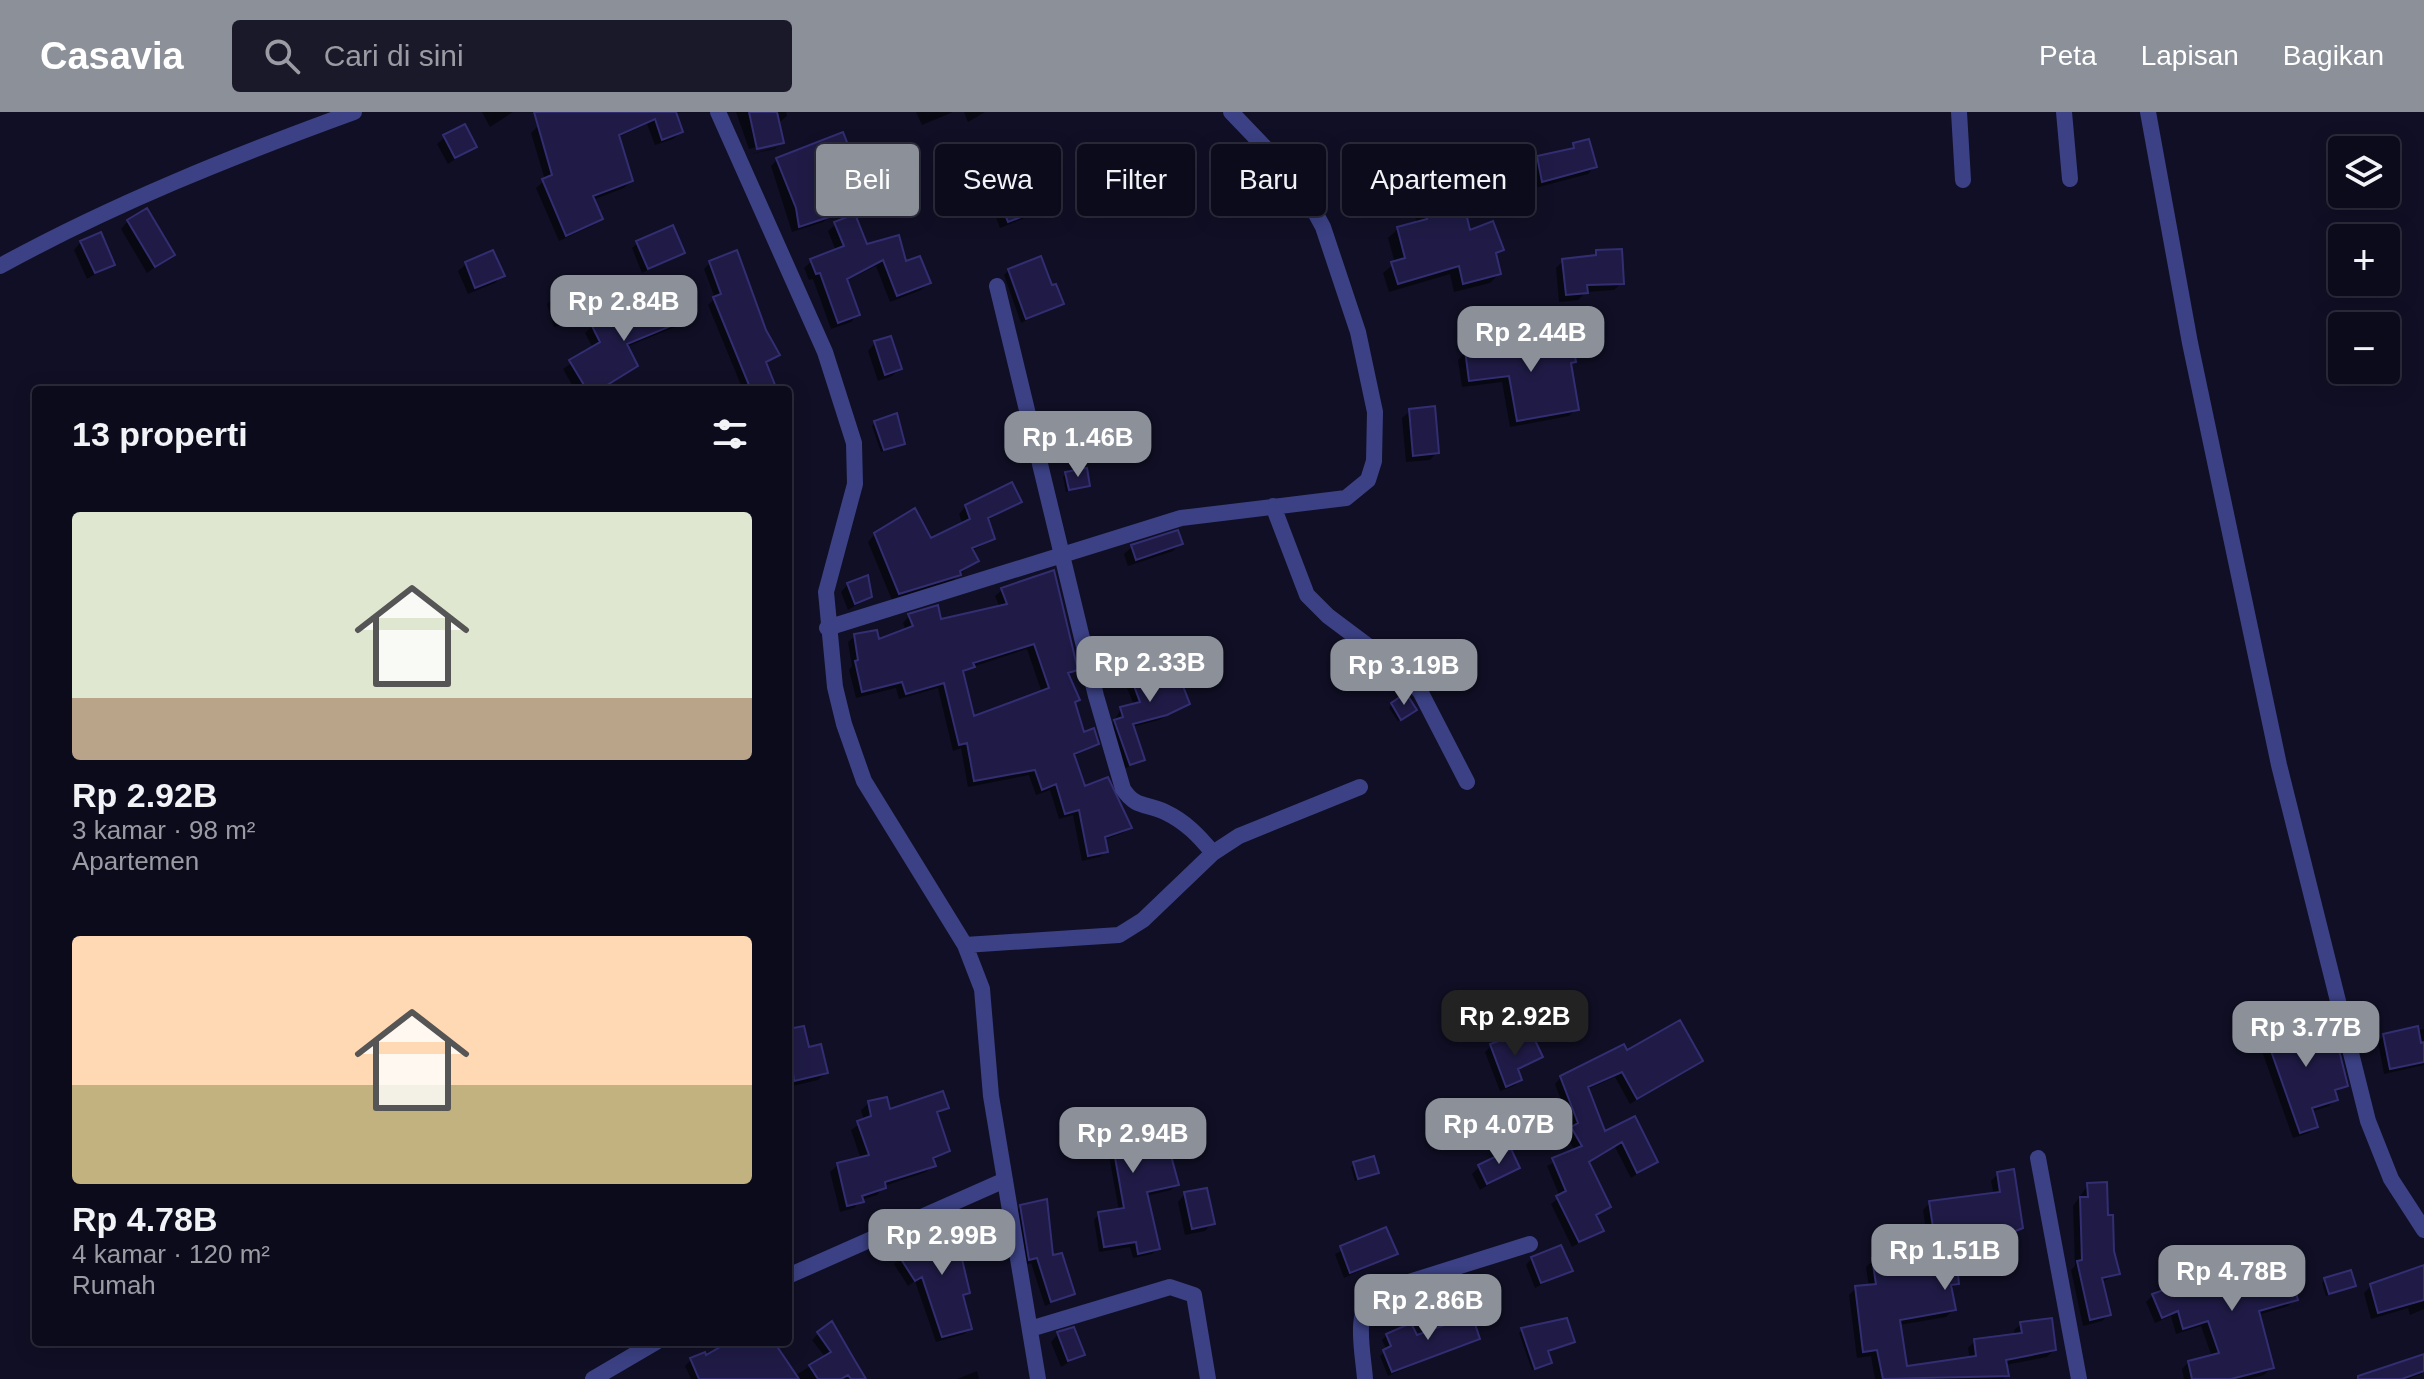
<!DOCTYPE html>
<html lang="id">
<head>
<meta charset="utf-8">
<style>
	body { margin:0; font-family:Arial,sans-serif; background:#1a1929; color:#f1f3f6; height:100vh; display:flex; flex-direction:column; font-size:30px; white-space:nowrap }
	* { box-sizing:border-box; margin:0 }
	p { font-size:26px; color:#9a9ba3 }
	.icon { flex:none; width:44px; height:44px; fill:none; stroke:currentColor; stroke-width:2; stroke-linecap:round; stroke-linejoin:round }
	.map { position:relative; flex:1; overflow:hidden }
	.details { position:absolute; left:32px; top:274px; width:760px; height:960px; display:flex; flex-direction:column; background:#0c0b1c; border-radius:8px; box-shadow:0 4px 20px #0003,0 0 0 2px #2c2b3b }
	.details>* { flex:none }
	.banner { position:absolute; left:816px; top:32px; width:760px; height:72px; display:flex; gap:16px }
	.tools { position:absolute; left:2328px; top:24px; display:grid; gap:16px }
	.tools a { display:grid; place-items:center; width:72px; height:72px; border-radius:8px; background:#0c0b1c; box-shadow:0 4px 20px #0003,0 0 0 2px #2c2b3b; font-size:40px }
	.price { position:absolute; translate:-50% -68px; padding:0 18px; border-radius:16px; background:#8c9099; color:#fff; font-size:26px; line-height:52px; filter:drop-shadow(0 2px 4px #0008) }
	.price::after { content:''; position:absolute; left:50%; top:48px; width:24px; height:18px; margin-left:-12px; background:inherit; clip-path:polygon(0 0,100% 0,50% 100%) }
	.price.current { background:#222; color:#fff }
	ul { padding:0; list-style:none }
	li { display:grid; align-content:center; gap:16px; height:424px; padding:0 40px }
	li span { display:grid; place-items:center; height:248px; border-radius:8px; color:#555 }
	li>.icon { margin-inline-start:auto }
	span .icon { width:144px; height:144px; fill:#fffc; stroke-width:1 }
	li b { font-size:34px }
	h2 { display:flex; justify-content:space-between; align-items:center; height:96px; padding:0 40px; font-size:34px }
	.pill { padding:0 28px; border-radius:8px; background:#0c0b1c; box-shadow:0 4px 20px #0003,0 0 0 2px #2c2b3b; font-size:28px; line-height:72px }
	.pill.current { background:#8c9099; color:#fff }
	header { display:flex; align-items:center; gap:48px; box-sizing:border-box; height:112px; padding:0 40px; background:#8c9099; color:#fff }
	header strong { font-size:38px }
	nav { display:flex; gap:44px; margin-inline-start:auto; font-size:28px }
	.search { width:560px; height:72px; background:#1a1929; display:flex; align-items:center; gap:20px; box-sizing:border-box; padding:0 28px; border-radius:8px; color:#9a9ba3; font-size:30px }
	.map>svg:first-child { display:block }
	.shadow { fill:#0007; fill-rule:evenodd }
	.building { fill:#1f1b46; stroke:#332e72; stroke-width:2; fill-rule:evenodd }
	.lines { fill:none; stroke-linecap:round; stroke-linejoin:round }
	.street { stroke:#3b4184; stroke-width:16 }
</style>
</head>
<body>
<header>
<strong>Casavia</strong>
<div class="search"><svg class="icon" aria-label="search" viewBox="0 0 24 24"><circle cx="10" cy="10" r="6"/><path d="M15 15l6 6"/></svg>Cari di sini</div>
<nav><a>Peta</a><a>Lapisan</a><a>Bagikan</a></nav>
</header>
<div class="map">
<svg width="2424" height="1267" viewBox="0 0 2424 1267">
	<rect width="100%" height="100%" fill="#100f25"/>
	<path class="shadow" d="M482 0H513L490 15Z
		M611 0H674L681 20 673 27 655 33 647 12 617 26 631 69 624 76 592 88 601 106 594 113 559 129 536 76 545 68 531 21 538 14Z
		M736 0H786L787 4 777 12 782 30 775 37 751 42 777 35V30L749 37Z
		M916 0H953L922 13Z
		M964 0H985L968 10Z
		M445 25 475 34 448 52 437 32Z
		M1574 33 1595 54 1588 62 1535 76 1530 53 1538 46 1567 39Z
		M850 43 844 49 815 61 830 104 823 110 792 120 771 54 777 48Z
		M1418 69 1444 104 1501 138 1495 144 1499 162 1490 171 1454 180 1450 162 1389 180 1383 161 1395 151 1388 126 1398 117 1417 112 1409 78Z
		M998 84 1047 93 1040 100 1000 116 991 91Z
		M128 109 173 142 147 161 121 117Z
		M836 112 866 134 905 152 929 171 921 178 890 190 876 154 846 169 858 202 851 210 831 217 813 167 809 168 804 156 812 149 836 139 828 119Z
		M81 130 112 152 87 167 74 138Z
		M638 131 683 140 642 161 632 136Z
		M1597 140 1622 171 1614 178 1586 180 1578 188 1559 190 1556 156 1563 149 1591 146Z
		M710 151 764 219 778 242 765 252 775 278H743L708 193 715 186 704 157Z
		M466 152 502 163 495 171 468 182 458 159Z
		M1009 158 1062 191 1021 211 1004 163Z
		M555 185 593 199 586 206 554 215 547 192Z
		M693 204 685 211 626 235 635 254 600 278H575L563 257 593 236 585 221 592 214 616 215Z
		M1553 226 1574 249 1569 254 1576 297 1569 304 1510 315 1502 270 1462 275 1458 248 1466 240 1550 229Z
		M875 231 900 256 892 264 878 269 868 239Z
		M1410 299 1437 340 1430 348 1406 350 1402 306Z
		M875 311 903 332 881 340 872 314Z
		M1066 362 1088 373 1066 380 1063 365Z
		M1019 389 987 409 993 427 972 439 976 449 952 469 892 488 868 430 875 422 930 429 963 413 959 402 966 394Z
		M1177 421 1180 432 1173 439 1128 454 1124 442 1132 435Z
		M848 472 870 485 848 498 841 480Z
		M1002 478 1076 557 1068 564 1073 591 1083 623 1096 632 1073 645 1084 677 1130 715 1123 721 1104 728 1106 739 1100 745 1082 749 1073 703 1059 707 1050 678 1036 683 1029 663 968 675 961 636 953 639 938 576 899 587 896 576 856 586 849 558 852 554 848 530 855 524 877 530 906 519 903 511 909 504 936 496 939 509 1000 496 995 484ZM1027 537 1042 581 972 607 962 562 972 555Z
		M1131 565 1187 591 1159 608 1132 615 1143 647 1124 657 1110 616 1121 597 1134 593 1125 571Z
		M1392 592 1411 601 1398 609 1389 596Z
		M2260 907 2283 932 2346 973 2334 982 2336 987 2329 994 2311 1000 2316 1015 2309 1021 2293 1026 2253 914Z
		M802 916 807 937 826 961 818 968 788 975V919Z
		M2424 917V953L2384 962 2378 930 2384 924Z
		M1491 934 1509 938 1541 944 1517 959 1520 968 1514 974 1500 979 1485 940Z
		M1627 941 1701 948 1630 992 1615 965 1586 978 1604 1022 1634 1006 1656 1050 1631 1066 1615 1035 1588 1052 1609 1095 1595 1105 1601 1118 1572 1135 1551 1092 1560 1085 1547 1054 1575 1039 1566 1023 1572 1017 1555 972 1561 965Z
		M869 991 888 1000 946 996 936 1004 948 1039 932 1049 934 1053 926 1060 884 1074 877 1083 861 1088 854 1096 840 1100 830 1060 838 1053 861 1047 851 1018 864 1009 861 998Z
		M1085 1006 1102 1013 1177 1072 1171 1078 1146 1084 1158 1136 1152 1142 1133 1146 1130 1135 1099 1140 1094 1108 1099 1102 1119 1099 1108 1038 1084 1042 1083 1034H1071L1070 1020Z
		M1354 1052 1377 1060 1355 1069 1351 1055Z
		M1479 1055H1518L1480 1078 1472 1062Z
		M1998 1062 2021 1115 2014 1122 1981 1136 1974 1119 1951 1122 1957 1171 1950 1178 1953 1198 1946 1205 1899 1213 1905 1256 1970 1247 1968 1236 1975 1229 2015 1224 2014 1218 2021 1212 2054 1238 2047 1245 2005 1253 2007 1263 2003 1267H1875L1871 1244 1857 1246 1849 1183 1856 1176 1869 1175 1866 1155 1873 1148 1930 1145 1923 1098 1930 1091 1994 1083 1991 1069Z
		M2088 1073 2106 1105 2117 1161 2101 1171 2109 1202 2102 1209 2083 1214 2071 1158 2075 1154 2073 1094Z
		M1185 1082 1212 1111 1205 1119 1185 1123 1178 1090Z
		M1046 1089 1052 1146 1073 1181 1045 1194 1031 1151 1024 1153 1015 1100 1021 1094Z
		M1385 1118 1396 1142 1344 1166 1335 1142Z
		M915 1132 965 1139 959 1145 968 1180 962 1186 970 1216 964 1222 936 1230 915 1169 908 1174 894 1152Z
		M1532 1146 1570 1158 1535 1176 1526 1153Z
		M2424 1161V1197L2410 1203 2408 1196 2371 1207 2364 1181 2371 1174Z
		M2326 1167 2353 1173 2326 1184 2322 1171Z
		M2153 1183 2295 1187 2288 1194 2258 1203 2271 1256 2264 1263 2249 1267H2184L2182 1257 2189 1250 2212 1245 2201 1214 2176 1222 2171 1204 2155 1211 2146 1190Z
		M1522 1218 1572 1230 1547 1241 1550 1250 1532 1258 1519 1221Z
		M818 1222 864 1267H691L685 1254 691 1248 705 1246 740 1230H773L796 1263 825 1245 812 1228Z
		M1058 1222 1082 1242 1061 1255 1051 1230Z
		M1387 1223 1416 1226H1477L1388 1264 1380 1244 1387 1238 1382 1228Z
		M2423 1241 2422 1262 2409 1267H2372Z
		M977 1259 979 1267H957Z"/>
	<path class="building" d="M534 0H676L683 20 662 28 655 7 619 23 633 69 593 84 603 107 566 124 542 67 552 63Z
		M749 0H777L784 31 757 37Z
		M465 12 477 35 455 46 443 23Z
		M843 20 852 43 816 58 832 104 799 115 796 96 776 46Z
		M1589 27 1597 55 1542 70 1537 44 1574 36 1573 31Z
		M1436 62 1445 102 1465 97 1470 118 1493 109 1504 138 1496 141 1501 162 1463 172 1459 154 1398 172 1391 150 1405 146 1397 115 1427 107 1417 67Z
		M1039 66 1050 94 1008 110 997 82Z
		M147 96 175 143 155 155 127 108Z
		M855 102 867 132 899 123 906 149 920 144 931 171 897 184 883 148 847 167 860 203 838 211 820 161 816 162 810 147 844 134 834 110Z
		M673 113 685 141 648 157 636 129Z
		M101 120 115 153 95 161 80 129Z
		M1622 137 1624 172 1587 173 1588 181 1566 183 1562 147 1596 143V138Z
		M493 138 505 164 475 176 465 150Z
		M737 138 766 218 780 243 766 250 777 278H751L713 185 721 182 709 149Z
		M1041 144 1052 173 1056 172 1064 192 1026 207 1008 157Z
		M588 173 595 199 562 209 554 183Z
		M687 184 695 204 627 232 638 254 599 278H587L569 248 600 230 591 212 612 202 617 212Z
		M1571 221 1576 250 1571 251 1579 298 1517 309 1509 264 1469 269 1465 238 1553 227 1552 224Z
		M891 224 902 257 885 263 874 229Z
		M1435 294 1439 341 1413 344 1409 297Z
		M897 301 905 332 884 338 874 309Z
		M1087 356 1090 374 1069 378 1065 360Z
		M1012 370 1022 390 988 406 995 427 972 436 979 449 960 459 961 463 899 482 874 421 915 396 931 426 970 407 965 393Z
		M1178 418 1183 432 1136 448 1131 433Z
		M1054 458 1078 558 1068 561 1080 588 1075 590 1084 620 1094 616 1099 632 1074 642 1085 674 1108 665 1132 716 1105 725 1108 740 1088 744 1079 698 1065 702 1056 672 1042 678 1035 658 974 669 967 631 959 633 944 571 906 582 902 570 862 580 855 549 858 548 854 522 877 518 879 527 913 514 908 502 938 493 941 507 1007 492 1001 476ZM1034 532 1049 576 974 604 963 559 975 555 973 551Z
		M868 463 872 485 855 492 847 471Z
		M1172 546 1190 592 1167 603 1133 612 1145 648 1130 653 1114 608 1123 605 1120 595 1140 590 1130 563Z
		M1406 581 1417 598 1401 608 1391 591Z
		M2275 900 2284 929 2318 918 2319 923 2334 918 2348 974 2335 978 2338 988 2312 996 2318 1015 2300 1021 2259 905Z
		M1680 908 1703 949 1637 987 1622 960 1588 975 1605 1019 1635 1004 1658 1050 1637 1061 1622 1030 1589 1050 1611 1095 1596 1103 1604 1119 1579 1130 1556 1084 1566 1079 1552 1046 1582 1034 1571 1015 1578 1011 1560 964 1624 932 1627 938Z
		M804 914 809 935 821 932 828 961 794 969 788 917Z
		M2418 914 2421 931 2424 930V950L2390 957 2383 922Z
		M1533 924 1543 945 1518 957 1522 968 1506 975 1490 932 1507 926 1510 935Z
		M943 979 949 996 937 1000 950 1039 933 1046 936 1054 885 1070 886 1076 862 1084 864 1090 847 1094 837 1051 869 1043 857 1009 871 1004 868 989 887 985 890 997Z
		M1159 1000 1179 1073 1147 1080 1160 1137 1138 1142 1136 1130 1104 1135 1098 1100 1124 1096 1113 1034 1089 1037 1088 1029 1076 1030 1075 1012H1086L1084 1004 1102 1001 1103 1011Z
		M1511 1037 1520 1056 1487 1072 1478 1053Z
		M1374 1044 1379 1061 1358 1067 1353 1050Z
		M2014 1057 2023 1116 1988 1130 1981 1113 1953 1117 1959 1172 1951 1173 1956 1198 1900 1208 1907 1254 1976 1244 1974 1227 2022 1221 2020 1210 2052 1206 2056 1238 2006 1248 2009 1264 1883 1267 1877 1238 1863 1240 1855 1174 1876 1172 1872 1146 1937 1142 1929 1089 2000 1080 1997 1060Z
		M2107 1070 2108 1103H2113L2114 1139 2120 1162 2102 1166 2111 1203 2090 1208 2077 1149 2082 1148 2080 1085H2088L2087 1071Z
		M1207 1076 1215 1112 1192 1117 1184 1080Z
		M1047 1087 1053 1143 1062 1141 1075 1182 1051 1190 1037 1146 1029 1148 1020 1093Z
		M954 1109 968 1140 961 1143 970 1181 963 1183 972 1217 942 1225 922 1165 915 1169 899 1144 915 1134 913 1131Z
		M1386 1115 1398 1142 1350 1161 1340 1134Z
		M1561 1133 1573 1159 1541 1171 1531 1145Z
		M2283 1136 2298 1188 2259 1199 2274 1256 2231 1267H2192L2188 1249 2219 1241 2208 1209 2183 1217 2178 1199 2162 1206 2152 1182Z
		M2424 1153V1188L2378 1201 2370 1172Z
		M2351 1158 2356 1174 2329 1182 2324 1166Z
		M1472 1203 1480 1227 1392 1260 1383 1238 1391 1234 1386 1222 1411 1211 1417 1223Z
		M1567 1206 1575 1230 1548 1239 1552 1251 1535 1257 1521 1216Z
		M832 1209 854 1247 866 1267H851L848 1263 841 1267H818L809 1253 831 1240 817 1220Z
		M1074 1215 1085 1243 1068 1249 1057 1220Z
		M729 1230H774L799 1267H699L690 1246 705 1240 706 1243Z
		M2424 1242V1259L2402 1267H2358V1264Z"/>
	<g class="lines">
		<path class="street" d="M718 0 825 240 854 331 855 372 826 480 835 575 844 612 864 669 965 833 982 877 991 984 1038 1267
			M1959 0 1963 68
			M2064 0 2070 67
			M2148 0 2190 231 2279 653 2368 1009 2391 1067 2424 1118
			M0 154C113 92 233 44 354 0
			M997 174 1096 584 1123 677C1136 697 1147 691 1165 700 1186 710 1199 724 1213 741
			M1273 394 1307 483 1328 504 1408 564 1421 581 1467 670
			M827 516 1181 406 1346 386 1368 368 1374 349 1375 300 1358 220 1323 115 1299 71 1231 0
			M965 833 1119 823 1143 808 1213 741 1239 724 1360 675
			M2038 1046 2079 1267
			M788 1164 1005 1068
			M1030 1217 1170 1175 1194 1183 1208 1267
			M593 1267 656 1230
			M1365 1267C1363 1239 1353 1202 1374 1181L1530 1132"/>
	</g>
</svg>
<div class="tools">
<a><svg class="icon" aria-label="layers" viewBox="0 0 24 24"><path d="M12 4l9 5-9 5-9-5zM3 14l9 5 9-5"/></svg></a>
<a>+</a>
<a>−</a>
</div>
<b class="price" style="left:624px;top:231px">Rp 2.84B</b>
<b class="price" style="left:1531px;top:262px">Rp 2.44B</b>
<b class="price" style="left:1078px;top:367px">Rp 1.46B</b>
<b class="price" style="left:1150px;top:592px">Rp 2.33B</b>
<b class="price" style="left:1404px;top:595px">Rp 3.19B</b>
<b class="price current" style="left:1515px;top:946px">Rp 2.92B</b>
<b class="price" style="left:2306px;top:957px">Rp 3.77B</b>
<b class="price" style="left:1499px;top:1054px">Rp 4.07B</b>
<b class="price" style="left:1133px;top:1063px">Rp 2.94B</b>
<b class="price" style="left:942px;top:1165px">Rp 2.99B</b>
<b class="price" style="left:1945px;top:1180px">Rp 1.51B</b>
<b class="price" style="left:2232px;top:1201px">Rp 4.78B</b>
<b class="price" style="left:1428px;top:1230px">Rp 2.86B</b>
<div class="banner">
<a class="pill current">Beli</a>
<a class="pill">Sewa</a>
<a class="pill">Filter</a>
<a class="pill">Baru</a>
<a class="pill">Apartemen</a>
</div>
<section class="details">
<h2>13 properti<svg class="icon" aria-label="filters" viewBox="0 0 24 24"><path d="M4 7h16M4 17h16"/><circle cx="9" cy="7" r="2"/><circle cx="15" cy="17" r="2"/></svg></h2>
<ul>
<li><span style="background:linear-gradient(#dfe7d0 75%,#b9a48a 0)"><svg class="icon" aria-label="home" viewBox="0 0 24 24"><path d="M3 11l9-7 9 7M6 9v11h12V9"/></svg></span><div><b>Rp 2.92B</b><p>3 kamar · 98 m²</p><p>Apartemen</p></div></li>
<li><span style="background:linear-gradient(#ffd9b3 60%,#c2b280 0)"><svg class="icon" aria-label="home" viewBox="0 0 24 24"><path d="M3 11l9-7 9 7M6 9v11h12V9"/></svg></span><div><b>Rp 4.78B</b><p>4 kamar · 120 m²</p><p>Rumah</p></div></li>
</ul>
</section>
</div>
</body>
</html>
